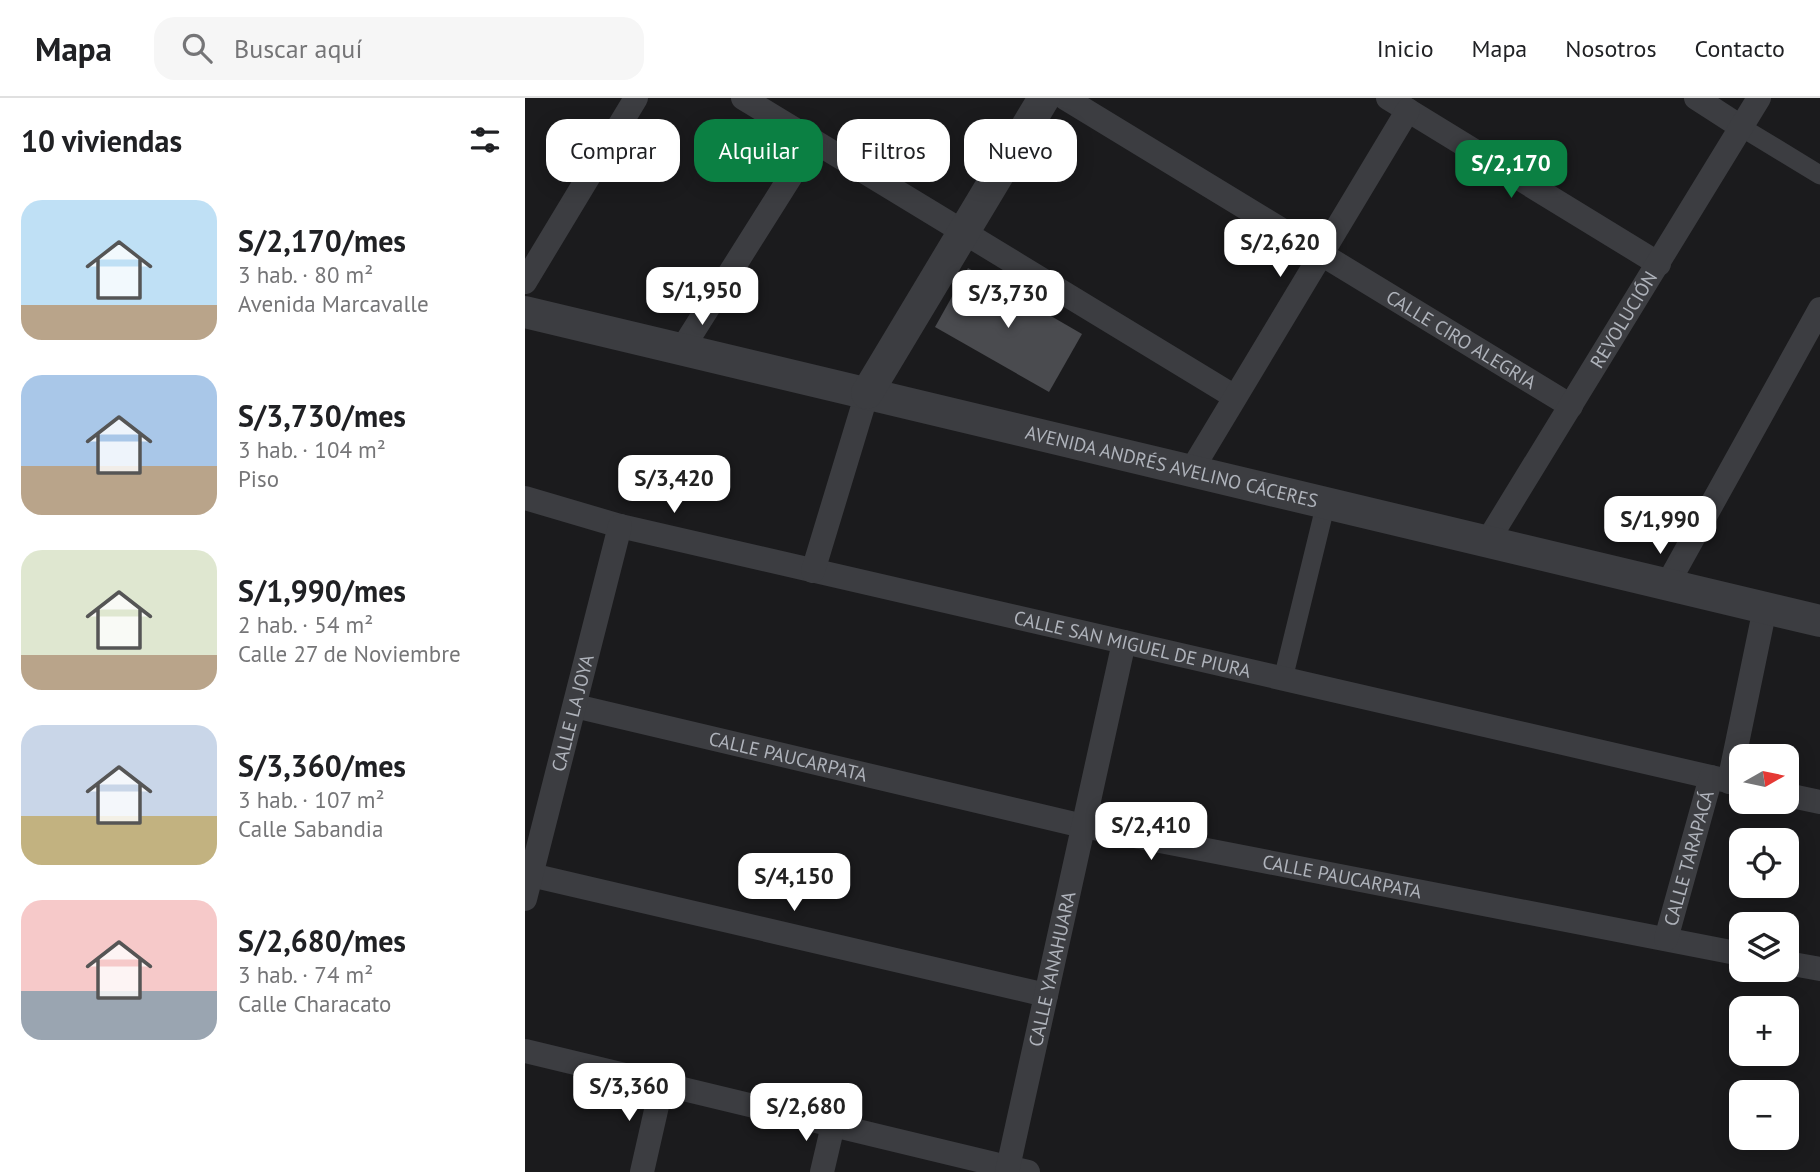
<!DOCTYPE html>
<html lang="es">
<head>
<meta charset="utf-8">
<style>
	body { margin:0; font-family:"PT Sans",sans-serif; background:#f6f6f6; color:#202124; height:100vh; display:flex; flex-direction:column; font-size:26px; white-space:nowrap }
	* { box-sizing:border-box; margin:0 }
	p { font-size:23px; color:#757577 }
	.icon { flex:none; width:38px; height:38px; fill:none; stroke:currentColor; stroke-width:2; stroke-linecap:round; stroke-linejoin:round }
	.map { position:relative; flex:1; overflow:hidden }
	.side { display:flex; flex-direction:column; background:#fff; width:525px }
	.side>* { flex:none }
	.top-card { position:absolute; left:21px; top:21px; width:665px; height:63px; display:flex; gap:14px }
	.needle { width:46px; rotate:81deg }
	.tools { position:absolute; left:1204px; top:646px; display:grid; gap:14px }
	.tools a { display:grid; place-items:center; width:70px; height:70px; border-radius:14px; background:#fff; box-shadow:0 4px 18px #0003; font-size:35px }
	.price { position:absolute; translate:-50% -60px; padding:0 16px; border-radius:14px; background:#fff; color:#222; font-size:23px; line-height:46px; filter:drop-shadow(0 2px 4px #0008) }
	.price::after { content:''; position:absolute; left:50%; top:42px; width:21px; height:16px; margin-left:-10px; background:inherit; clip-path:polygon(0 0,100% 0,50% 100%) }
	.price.on { background:#0b8043; color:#fff }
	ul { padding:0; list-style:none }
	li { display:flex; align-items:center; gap:21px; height:175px; padding:0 21px }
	li span { display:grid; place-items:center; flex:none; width:196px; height:140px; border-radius:21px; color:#555 }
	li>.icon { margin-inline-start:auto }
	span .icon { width:84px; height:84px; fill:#fffc; stroke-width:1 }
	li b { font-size:30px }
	h2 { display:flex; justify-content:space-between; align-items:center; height:84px; padding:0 21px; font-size:30px }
	.tag { padding:0 24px; border-radius:21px; background:#fff; box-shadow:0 4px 18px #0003; font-size:24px; line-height:63px }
	.tag.on { background:#0b8043; color:#fff }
	header { display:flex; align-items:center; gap:42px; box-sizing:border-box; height:98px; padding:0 35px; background:#fff; border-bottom:2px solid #e0e0e0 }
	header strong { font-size:33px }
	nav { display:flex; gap:38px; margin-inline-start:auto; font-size:24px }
	.search { width:490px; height:63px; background:#f6f6f6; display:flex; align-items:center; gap:18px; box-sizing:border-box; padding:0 24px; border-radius:21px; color:#757577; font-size:26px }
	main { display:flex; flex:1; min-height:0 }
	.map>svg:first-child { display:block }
	.building { fill:#4a4b4f }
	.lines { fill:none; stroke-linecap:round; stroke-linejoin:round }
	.pedestrian { stroke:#3c3d41; stroke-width:19 }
	.minor { stroke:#3c3d41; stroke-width:24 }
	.tertiary { stroke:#3c3d41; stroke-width:32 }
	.labels { text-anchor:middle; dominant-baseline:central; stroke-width:7; stroke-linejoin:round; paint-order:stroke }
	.street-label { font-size:19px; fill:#afb3bb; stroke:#161618 }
</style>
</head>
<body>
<header>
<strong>Mapa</strong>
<div class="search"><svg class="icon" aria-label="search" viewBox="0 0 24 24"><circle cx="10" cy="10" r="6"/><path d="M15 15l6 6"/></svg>Buscar aquí</div>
<nav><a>Inicio</a><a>Mapa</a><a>Nosotros</a><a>Contacto</a></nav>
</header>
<main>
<section class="side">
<h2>10 viviendas<svg class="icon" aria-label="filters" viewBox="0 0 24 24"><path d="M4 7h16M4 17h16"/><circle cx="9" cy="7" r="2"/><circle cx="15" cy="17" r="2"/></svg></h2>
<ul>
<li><span style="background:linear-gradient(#bfe0f5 75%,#b9a48a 0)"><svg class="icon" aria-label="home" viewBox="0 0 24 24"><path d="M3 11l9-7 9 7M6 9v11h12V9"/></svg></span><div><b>S/2,170/mes</b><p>3 hab. · 80 m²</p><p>Avenida Marcavalle</p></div></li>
<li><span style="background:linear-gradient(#a9c7e8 65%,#b9a48a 0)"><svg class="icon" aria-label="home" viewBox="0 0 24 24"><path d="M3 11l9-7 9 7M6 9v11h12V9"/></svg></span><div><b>S/3,730/mes</b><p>3 hab. · 104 m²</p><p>Piso</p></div></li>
<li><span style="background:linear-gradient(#dfe7d0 75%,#b9a48a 0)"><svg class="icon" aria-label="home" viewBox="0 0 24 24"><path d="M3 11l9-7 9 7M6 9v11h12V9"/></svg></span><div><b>S/1,990/mes</b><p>2 hab. · 54 m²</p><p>Calle 27 de Noviembre</p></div></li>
<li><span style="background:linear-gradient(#c9d6e8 65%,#c2b280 0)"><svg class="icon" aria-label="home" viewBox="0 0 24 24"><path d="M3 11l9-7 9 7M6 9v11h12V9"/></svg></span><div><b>S/3,360/mes</b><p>3 hab. · 107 m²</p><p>Calle Sabandia</p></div></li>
<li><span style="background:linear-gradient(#f6c9c9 65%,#9aa5b1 0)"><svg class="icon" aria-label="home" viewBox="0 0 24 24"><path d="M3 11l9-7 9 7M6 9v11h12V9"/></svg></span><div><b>S/2,680/mes</b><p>3 hab. · 74 m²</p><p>Calle Characato</p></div></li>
</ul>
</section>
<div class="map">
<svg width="1295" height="1074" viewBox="0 0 1295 1074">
	<rect width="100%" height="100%" fill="#1b1b1d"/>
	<path class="building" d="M443 170 557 236 524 294 410 229Z"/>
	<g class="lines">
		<path class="pedestrian" d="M1216 29 1295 77
			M758 581 801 405"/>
		<g class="minor">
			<path d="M218 0 710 299"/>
			<path id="s1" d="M540 0 1046 308"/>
			<path d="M863 0 1134 166"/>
			<path d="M1171 0 1216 29"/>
			<path d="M0 184 111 0"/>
			<path d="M157 251 288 43"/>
			<path d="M666 373 883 12"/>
			<path id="s2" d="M0 400 95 428 1216 686"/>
			<path id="s3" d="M962 444 1234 0"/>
			<path d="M288 473 342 295"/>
			<path d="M1142 487 1295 211"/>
			<path id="s4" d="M50 608 558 728 1216 856"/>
			<path d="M1204 684 1240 510"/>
			<path d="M1262 697 1295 704"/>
			<path d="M6 777 521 897"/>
			<path id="s5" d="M0 801 95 428"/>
			<path id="s6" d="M1141 841 1186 679"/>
			<path d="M1262 865 1295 871"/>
			<path d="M0 953 503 1074"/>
			<path d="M117 1074 137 986"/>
			<path d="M297 1074 308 1027"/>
			<path id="s7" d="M482 1074 599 544"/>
		</g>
		<g class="tertiary">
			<path id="s8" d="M0 214 1295 523"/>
			<path d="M342 295 519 0"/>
		</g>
	</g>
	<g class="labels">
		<g class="street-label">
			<text stroke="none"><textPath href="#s3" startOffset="261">REVOLUCIÓN</textPath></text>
			<text stroke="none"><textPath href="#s1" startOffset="464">CALLE CIRO ALEGRIA</textPath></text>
			<text stroke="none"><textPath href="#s8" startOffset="665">AVENIDA ANDRÉS AVELINO CÁCERES</textPath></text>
			<text stroke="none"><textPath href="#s2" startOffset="625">CALLE SAN MIGUEL DE PIURA</textPath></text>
			<text stroke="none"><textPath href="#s5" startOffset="192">CALLE LA JOYA</textPath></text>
			<text stroke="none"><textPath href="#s4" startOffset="219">CALLE PAUCARPATA</textPath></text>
			<text stroke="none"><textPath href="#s6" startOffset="84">CALLE TARAPACÁ</textPath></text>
			<text stroke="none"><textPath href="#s4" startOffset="786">CALLE PAUCARPATA</textPath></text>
			<text stroke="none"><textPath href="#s7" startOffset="208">CALLE YANAHUARA</textPath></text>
		</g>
	</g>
</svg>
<div class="tools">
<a><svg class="needle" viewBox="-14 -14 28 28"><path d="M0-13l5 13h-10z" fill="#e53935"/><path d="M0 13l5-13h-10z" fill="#757577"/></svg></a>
<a><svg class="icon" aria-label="locate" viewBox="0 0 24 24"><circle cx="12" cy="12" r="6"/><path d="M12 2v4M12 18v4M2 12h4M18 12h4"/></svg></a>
<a><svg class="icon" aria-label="layers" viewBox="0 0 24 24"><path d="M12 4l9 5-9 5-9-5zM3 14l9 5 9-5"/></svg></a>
<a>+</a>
<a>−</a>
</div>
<b class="price on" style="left:986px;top:102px">S/2,170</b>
<b class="price" style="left:755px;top:181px">S/2,620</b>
<b class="price" style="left:177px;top:229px">S/1,950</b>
<b class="price" style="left:483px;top:232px">S/3,730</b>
<b class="price" style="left:149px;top:417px">S/3,420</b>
<b class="price" style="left:1135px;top:458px">S/1,990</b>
<b class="price" style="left:626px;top:764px">S/2,410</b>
<b class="price" style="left:269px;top:815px">S/4,150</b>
<b class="price" style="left:104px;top:1025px">S/3,360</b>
<b class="price" style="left:281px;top:1045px">S/2,680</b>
<div class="top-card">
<a class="tag">Comprar</a>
<a class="tag on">Alquilar</a>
<a class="tag">Filtros</a>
<a class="tag">Nuevo</a>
</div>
</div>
</main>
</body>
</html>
